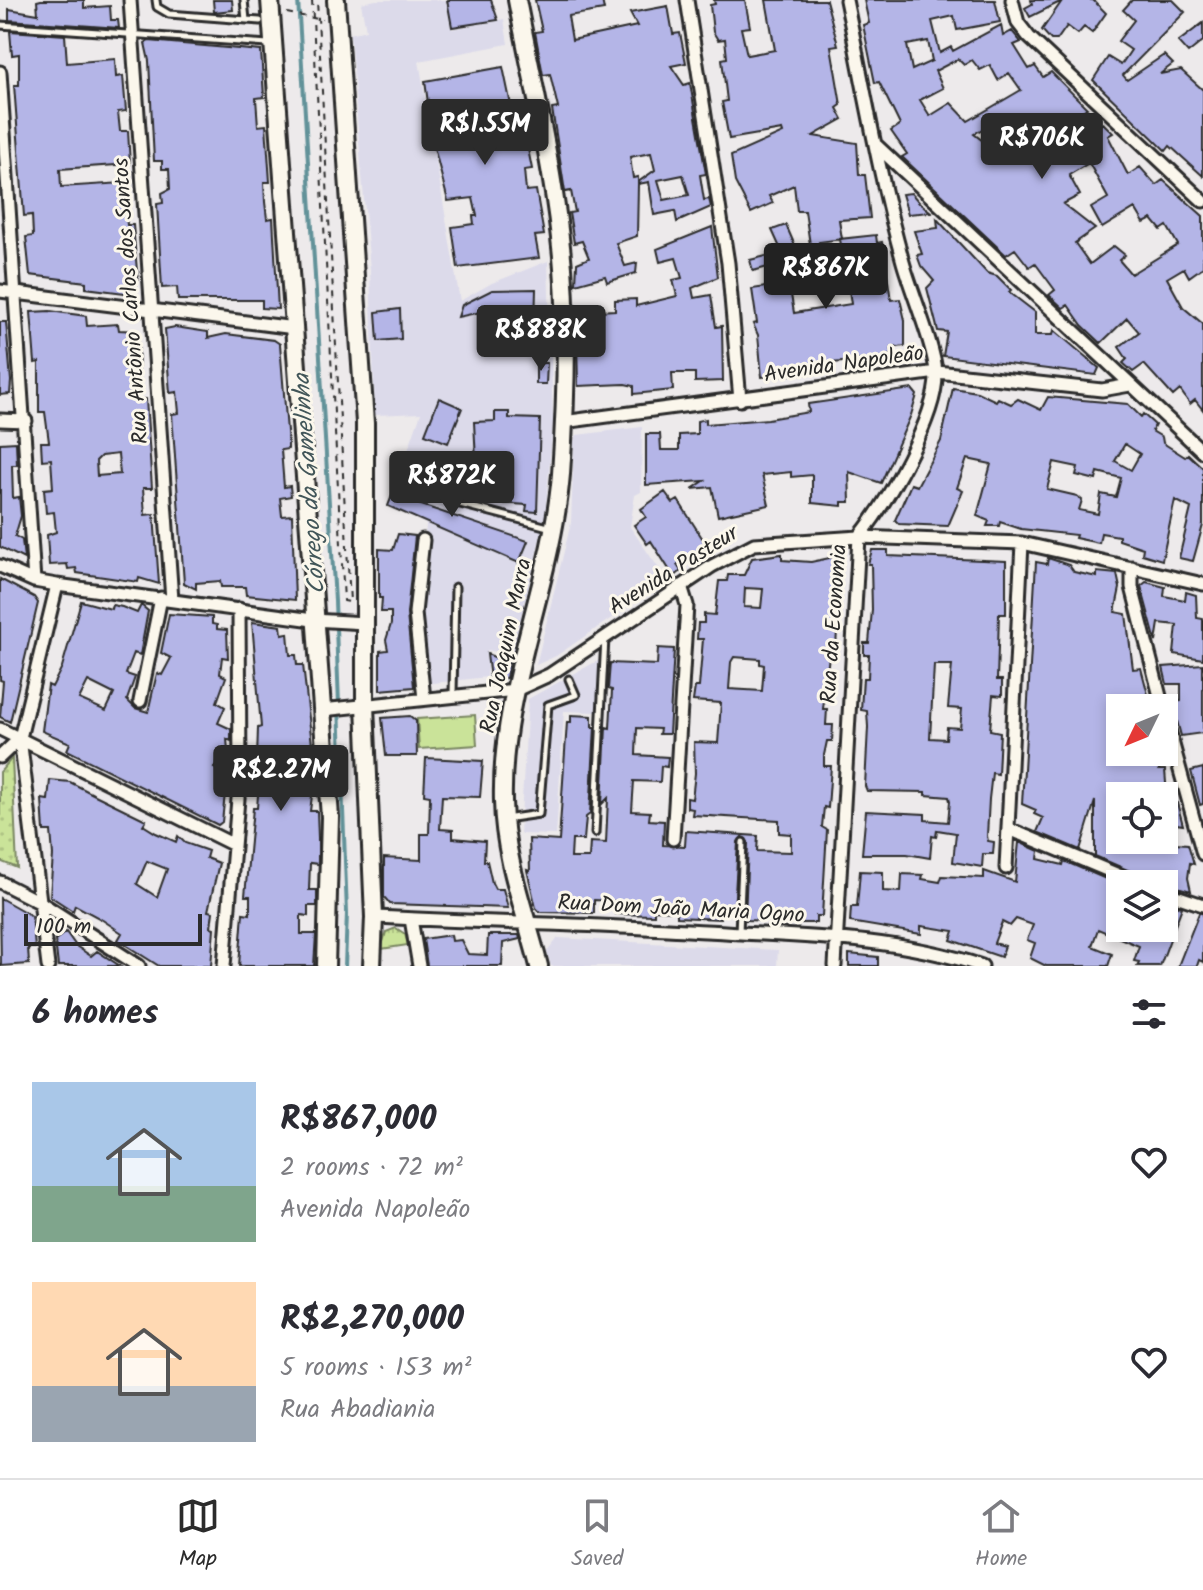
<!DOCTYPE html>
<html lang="en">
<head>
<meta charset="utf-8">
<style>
	body { margin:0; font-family:Kalam,sans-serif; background:#f2f2f3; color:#2b2b33; height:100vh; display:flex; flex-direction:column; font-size:30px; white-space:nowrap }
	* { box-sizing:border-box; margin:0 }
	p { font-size:26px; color:#7c7c81 }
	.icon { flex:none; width:44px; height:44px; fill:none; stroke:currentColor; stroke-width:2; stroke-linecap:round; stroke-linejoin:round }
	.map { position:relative; height:966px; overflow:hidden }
	.panel { display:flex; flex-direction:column; background:#fff; flex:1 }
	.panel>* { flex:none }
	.needle { width:52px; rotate:227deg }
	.tools { position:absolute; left:1106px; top:694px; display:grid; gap:16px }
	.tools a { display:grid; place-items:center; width:72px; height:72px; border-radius:0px; background:#fff; box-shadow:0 4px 12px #0003; font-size:40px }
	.scale { position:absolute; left:24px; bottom:20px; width:178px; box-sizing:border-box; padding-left:8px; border:4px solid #2b2b2b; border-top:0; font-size:22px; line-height:28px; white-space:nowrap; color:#2b2b2b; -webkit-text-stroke:6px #fbf7ec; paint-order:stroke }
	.price { position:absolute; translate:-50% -68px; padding:0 18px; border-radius:8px; background:#2b2b2b; color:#fff; font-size:26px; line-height:52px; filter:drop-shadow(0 2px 4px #0008) }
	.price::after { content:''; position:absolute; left:50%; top:48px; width:24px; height:18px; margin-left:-12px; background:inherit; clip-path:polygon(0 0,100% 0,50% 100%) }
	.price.current { background:#222; color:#fff }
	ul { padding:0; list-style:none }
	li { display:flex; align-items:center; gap:24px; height:200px; padding:0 32px }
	li span { display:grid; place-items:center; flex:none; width:224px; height:160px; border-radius:0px; color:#555 }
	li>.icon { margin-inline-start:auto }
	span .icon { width:96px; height:96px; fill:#fffc; stroke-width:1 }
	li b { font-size:34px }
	h2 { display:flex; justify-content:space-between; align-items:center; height:96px; padding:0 32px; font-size:34px }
	.menu { display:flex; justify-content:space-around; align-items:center; height:112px; border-top:2px solid #e1e1e2; background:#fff; font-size:22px; color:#7c7c81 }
	.menu a { display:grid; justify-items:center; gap:4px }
	.menu .current { color:#2b2b2b }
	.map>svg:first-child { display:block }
	.built { fill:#dcdaea }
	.grass { fill:url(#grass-dots); stroke:#7a8762; stroke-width:2 }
	.park { fill:url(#park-tufts); stroke:#7a8762; stroke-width:2 }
	.garden { fill:#cae399; stroke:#7a8762; stroke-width:2 }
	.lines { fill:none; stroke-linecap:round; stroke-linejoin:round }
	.stream { stroke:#629299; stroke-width:4 }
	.building { fill:#b4b5e7; stroke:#2b2b2b; stroke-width:2; fill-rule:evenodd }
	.lane-casing { stroke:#2b2b2b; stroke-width:11 }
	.street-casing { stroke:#2b2b2b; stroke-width:17 }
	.secondary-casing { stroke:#2b2b2b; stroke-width:22 }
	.path { stroke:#2b2b2b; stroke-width:2; stroke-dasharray:6 6; stroke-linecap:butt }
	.lane { stroke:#fbf7ec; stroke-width:5 }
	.street { stroke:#fbf7ec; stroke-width:11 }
	.secondary { stroke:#fbf7ec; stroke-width:16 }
	.labels { text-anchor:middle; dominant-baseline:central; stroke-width:6; stroke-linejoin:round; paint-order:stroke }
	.street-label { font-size:22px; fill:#2b2b2b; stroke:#fbf7ec }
	.water-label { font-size:24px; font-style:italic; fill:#425659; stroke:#fbf7ec }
</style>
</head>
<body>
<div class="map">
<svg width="1203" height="966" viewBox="0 0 1203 966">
	<defs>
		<pattern id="grass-dots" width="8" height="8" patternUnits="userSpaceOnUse" patternTransform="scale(2)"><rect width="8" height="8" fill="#cae399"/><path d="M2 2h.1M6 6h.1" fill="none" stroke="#aec384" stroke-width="1.8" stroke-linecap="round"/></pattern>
		<pattern id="park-tufts" width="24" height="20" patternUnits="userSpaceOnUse" patternTransform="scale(2)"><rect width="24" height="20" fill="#cae399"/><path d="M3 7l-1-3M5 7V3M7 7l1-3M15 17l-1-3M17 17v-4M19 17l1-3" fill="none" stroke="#aec384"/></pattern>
	</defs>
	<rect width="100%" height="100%" fill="#edeaeb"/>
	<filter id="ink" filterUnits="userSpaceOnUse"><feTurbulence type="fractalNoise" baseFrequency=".0125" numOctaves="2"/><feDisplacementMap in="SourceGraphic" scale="16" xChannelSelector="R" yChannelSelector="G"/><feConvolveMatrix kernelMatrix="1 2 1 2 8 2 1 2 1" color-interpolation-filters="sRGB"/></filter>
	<g filter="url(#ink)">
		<path class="built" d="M376 0H446L452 29 504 19 508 44 419 61 460 301 492 283 548 261 553 423 545 518 512 654 487 650V677L425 684 421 608 426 524 388 506 421 413 375 415 370 270 350 34 366 30 361 3Z
			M642 427 641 492 635 495 630 527 667 580 556 656 536 665 571 523 574 441 577 435Z
			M599 660 596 712 564 711 556 835 520 834 528 699Z
			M558 938 778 950 777 966H551L547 952Z"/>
		<path class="grass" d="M12 758 17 868 0 861V772Z"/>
		<path class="park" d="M396 928 405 934 408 945 381 949 386 932Z"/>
		<path class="garden" d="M475 715 477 745 419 749 417 719Z"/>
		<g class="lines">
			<path class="stream" d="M298 0 335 601 347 913 345 966"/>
		</g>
		<path class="building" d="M84 0V8L110 6 111 20H118L119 28 9 20V9L38 14 37 1 41 0Z
			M213 0H232L233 10 214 12Z
			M447 0H491L498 20 452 27Z
			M535 0H602L604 10 568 16 572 40 637 26 630 13 668 6 673 34 680 33 686 63 671 66 684 85 690 83 706 174 700 175 704 200 709 199 711 207 677 222 675 211 654 215 649 182 638 184 637 236 616 243 625 266 637 263 636 273 607 282 605 276 576 284 577 263 589 258 582 241 574 243 569 213 575 212 571 191 565 192 552 109 558 108 550 74 543 75 535 32 542 31ZM651 153 655 170 638 182V177L633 178 630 157ZM683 175 689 195 664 200 658 180Z
			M714 0H745L750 27 741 28 747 55 775 50 766 0H826L838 45 831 46 841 105 837 108 843 119 813 136 857 143 859 175H865L870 218 839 220 842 239 819 242 821 256 812 258 805 211H797L794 185 769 196 773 203 751 213 735 182 731 156 783 133 782 130 729 139 722 102 727 101 722 59 727 58 725 39 718 40 713 32 710 5 715 4Z
			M864 0H995L1000 22 957 30 954 16 932 21 940 53 951 47 953 51 1001 25 1003 36 1012 31 1021 42 1014 45 1029 69 1035 66 1043 77 1051 72 1087 108 1079 113 1089 131 1103 123 1113 133 1108 136 1128 175 1140 167 1156 185 1163 180 1203 216V267L1189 277 1184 268 1167 278 1183 307 1203 324V410L1195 400 1190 404 1180 390 1173 396 1144 364 1133 372 1123 363 1127 359 1119 347 1139 332 1127 318 1101 343 1082 325 1068 305 1063 308 1049 295 1055 290 1035 263 1029 267 1015 249 1006 255 902 157 907 154 891 131 900 125 879 82 875 83 863 25 869 23ZM928 41 932 61 912 70 907 45ZM958 59 964 65 972 60 980 70 990 65 998 80 1009 73 1021 90 968 121 951 103 930 116 920 100 943 88 935 71ZM1004 116 1019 142 999 153 974 134ZM1089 163 1108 198 1091 208 1102 228 1135 208 1144 223 1152 219 1161 230 1167 226 1178 245 1131 274 1119 260 1125 255 1114 246 1090 264 1075 243 1095 229 1063 204 1080 195 1069 175Z
			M1031 0H1093L1106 13 1092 33 1084 27 1078 34 1067 26 1057 40H1051L1042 30 1062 1 1030 17 1025 8 1032 4Z
			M1132 0H1173L1185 12 1123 75 1127 80 1164 55 1173 64 1160 74 1181 70 1203 90V176L1170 146 1166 151 1093 80 1108 57 1121 65 1131 50 1118 41 1134 20 1123 10Z
			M1203 23V41L1188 53 1178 42Z
			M10 31 65 35 67 63 115 59 116 77 123 76 126 111 118 112 120 131H128L130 164 60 169 61 187 123 183 127 225H133L138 282 132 294 86 288V282L30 275 26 237 33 236 32 215 24 216 14 85H19V54L12 55Z
			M149 41 261 51 264 97 256 98 258 126 266 125 270 182H264L265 202 267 219 273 218 278 309 262 308V300H178L177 287 162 288 157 204 163 203 162 193 170 189 169 169H162V161H154L149 61 145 43Z
			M503 67 516 129 524 128 528 149 532 169 524 170 526 191 536 190 544 235 535 236 539 258 458 268 452 227 474 224 473 216H477L473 198 448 201 434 147 425 81ZM481 123 485 146 466 149 462 126Z
			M911 193 919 202 931 212 908 214 902 194Z
			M937 219 987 273 997 276 1011 290 1009 292 1035 312V335H1053L1054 330 1099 368 1096 375 943 356 947 332 938 331 927 288 934 281 921 266 917 255 922 254 914 231 938 228Z
			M786 225 809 278 789 282 794 313 851 304 848 282 837 284 836 273 845 271 840 239 876 235 877 243 882 242 891 300 900 299 905 320V346L891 348 893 354 877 359 809 365 810 373 762 377 758 335 753 324 757 323 752 289 773 286 768 267 753 271 750 260 782 252 772 230Z
			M712 227 718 277 692 288 694 298 711 295 716 327 722 326 723 381 695 382V373H672L673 390 634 394V386L625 384 578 386 577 339H581V312L615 310V300L636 299V306L677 296 673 280 682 278 676 258 660 262 657 249Z
			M536 289 535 324H489L490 310 458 317 462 305 492 290Z
			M400 309 401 339 378 341 376 312Z
			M50 311 86 316 87 326 118 324 119 330 138 331 139 380 129 381 131 400 146 399 152 488H143L145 515 154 514 159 584 139 578 138 582 77 573 76 568 68 569 67 564 49 565 47 535 56 532 54 512 46 513 44 489 53 488 51 459 42 460 41 442H49L45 412H39V362L35 363 31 312ZM118 454 120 474 97 476 96 461 101 456Z
			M0 322H6L11 381 10 394 0 395Z
			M175 327 208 332V338L226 334 274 340 280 344 288 444V449L281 450 282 462 284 487 290 486 291 496 280 498 282 516 292 515 295 600 246 595 245 587H221L220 581 196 583V589L184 583 172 414 179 413 177 392 170 393 165 329Z
			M536 363H547L546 384H536Z
			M953 388 977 392 996 401 998 398 1011 404 1018 399 1041 410 1048 397 1128 404 1141 417 1143 414 1155 425 1152 431 1162 437 1163 443 1185 457 1188 454 1203 468V525L1193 561 1179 558 1191 508 1175 500 1162 560 1142 554 1143 548 1119 540V536L1101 533 1099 543 1075 538 1076 535 1021 529 1000 522 999 526H987L989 521 977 516 991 464 967 459 957 488 963 491 948 526 899 524 895 520 911 484 917 486 941 441ZM1125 444 1140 454 1131 470 1115 461ZM1054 462 1078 467 1076 475 1096 480 1098 472 1121 478 1116 497 1101 494 1098 514 1079 510 1082 500 1077 496 1047 489Z
			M912 389 917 395 911 415 881 483 849 472 850 502H842V506L812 503V475L791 477V472L762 475 769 505 718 516 712 487 692 489 704 481 646 485V434H660L661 450H679V435L697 434V421L706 419V424L768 419 809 412 808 404Z
			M439 398 462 408 448 443 425 434Z
			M495 412H509V418L540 419 537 512 526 511 527 505 471 501 472 460H476L474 422 495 421Z
			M16 442 17 465H12L13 498 19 497 21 516 15 536 22 540 24 559 0 547V443Z
			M403 467 427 478 415 503 528 541 519 563 388 506Z
			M665 492 673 503 678 500 706 544 677 565 681 571 674 577 651 541 647 544 634 525 646 517 641 509Z
			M398 534 415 536 407 614 414 687 380 690V651L388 650 386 640 391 624V612H381L382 598H379V549L393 550Z
			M872 550H888V556L1006 561V614H999L997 680H1002V696L993 695 990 730 1000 732 998 774 992 773 989 799 987 836 988 841 994 842 993 854H983L982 867 953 862 956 833 937 830 936 837 932 836 930 858 907 854H862L866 811 925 814V820L948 822 950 801 949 797 926 795V792L867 791 865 786 868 727 867 711 861 710 863 678H868L869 655H864V643H869L872 610 871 564H868ZM934 665H952L948 708 962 709 960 728 947 727 946 739 930 738Z
			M782 554V560L811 562 834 557 838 561 839 595H835L833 614H838L836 647 830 646 823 709H827L826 725H833L832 741H827L824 755V766H831L828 808 824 807 822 827 827 830 822 916H816V923H792V915L775 914 774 921 745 920 748 842 742 837 738 842 734 913H720V919L677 917V911L654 910V915L615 914V901L594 900V913L540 912 536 908 527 870 530 871 529 839 559 841 567 722H571V715L592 716V727H595L590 814 586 817 584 840H572L571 858H589L590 842 606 843 608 798 602 804 606 727 610 728 612 690 608 689 610 663 657 665 658 648 674 649 669 734H659L660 729 637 728 636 755 668 757 667 767 661 766 660 782 634 781 632 811 650 812 649 820 664 821 663 845 685 846 686 831 758 836 757 851 791 852V834L779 833V820L692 815 693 809 687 808V798L692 799 695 773 694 742 718 743 721 703 693 701 695 687H699L703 639H697L698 623H704V614L715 615 719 581H727L728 575H744L752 558ZM745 588 763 589 761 608 744 607ZM734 657 760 659V664L764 665 762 691 729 689 731 662Z
			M1048 558 1069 565 1074 572 1097 577V572L1117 574 1120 588 1115 612 1126 614 1133 669 1141 668 1151 706 1120 708V752H1126L1127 762 1158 760 1159 770H1165L1167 796H1120V840L1162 842 1164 806 1177 803 1183 825 1176 824 1175 843 1188 844 1194 864 1190 863 1188 878 1191 891 1146 878 1095 856V801L1080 850 1037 832 1043 818 1034 814 1036 810 1022 804 1036 562 1047 564Z
			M0 579 34 597 38 603 10 722 0 717 3 681 0 680Z
			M1146 582 1165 587 1164 596 1185 600 1186 592 1196 595 1197 618 1203 619V659L1174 654 1177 625 1159 623 1156 642 1141 586Z
			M81 601 111 609 112 605 122 607 137 613 141 605 148 611 140 655 134 653 126 674 135 677 127 700 135 708 148 712 157 673 162 675 171 658 161 653 169 614 212 617V624L217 625V629L227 630 228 658 222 657 220 674 226 677 217 702 225 707 218 723 231 729V741L227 739 228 751 224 750 214 768 227 774 222 822 218 825 67 750 70 743 42 731 48 685 52 687 62 667ZM88 681 114 694 106 711 79 699Z
			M252 622 281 626 282 634 288 633 290 655H296L297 665H303L317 789 313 788 310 811H317L318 838V864L310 863 309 890H317V906H308V916L301 915V934H316L314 966H239L243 913 250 914V896H245L253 808H257L259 782H264L265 760 257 759 258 728 261 727Z
			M487 654 509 663 506 678 490 679Z
			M1203 664V733L1181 736 1172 702 1181 701V684H1167L1163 667Z
			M410 716 416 721 417 756H386L382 718Z
			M426 758 483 761 480 797 442 796 440 829 453 830V838L485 841 484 861H487L492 883 495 889H503L508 908 390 904 384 897V858L421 860V834H429L430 796 424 795Z
			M1203 768V804L1200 805 1191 771Z
			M50 780 70 782 93 794 146 820 143 825 156 833 176 842 178 836 185 843 208 851 206 858 219 863 208 911 213 912 211 927 214 928 211 966H159L118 940 122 933 101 919 75 905 73 911 50 896 53 855 51 831H44L42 799 48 800ZM147 861 167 869 157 897 137 884Z
			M1019 842 1039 851 1038 859 1063 865 1064 861 1120 885V928H1164V902L1182 907 1160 966H1137L1139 962 1134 961 1139 946 1098 929 1092 946 1112 954 1108 966H1046L1030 958 1035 943 1027 940 1033 925 1016 919 1010 926 1002 922 994 943 1005 946 1001 957 951 940 954 931 921 926V934L850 922 851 907H857L860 871 883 872V891L901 892 902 874 923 875 922 879 940 882 942 876 984 878V871L1015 882Z
			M0 898 32 916 35 948H28L29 964 1 966Z
			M1199 913H1203V962L1199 960 1197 966H1178Z
			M66 932 76 946 91 956 97 951 120 966H58L55 940Z
			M451 935 452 941 461 940 468 954 487 955 488 935H519L520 939 503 943 502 966H427L423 939Z
			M849 954 878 957V966H849Z"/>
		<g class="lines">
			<g class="lane-casing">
				<path id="lane" d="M156 0 157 7 169 14 260 21
					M244 0 246 20
					M0 25 268 44
					M460 504 552 528
					M453 694 455 587
					M505 819 539 814 548 705 576 695 569 679
					M595 833 605 638
					M739 932 743 842"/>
			</g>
			<g class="street-casing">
				<path id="street" d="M130 0 172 600
					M687 0 728 263 740 400
					M1012 0 1018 23 1029 37 1203 201
					M0 72 34 581
					M877 146 1203 452
					M0 291 295 328
					M0 420 26 421
					M563 422 937 372 1102 390 1130 385
					M423 540 415 613 424 699
					M0 566 34 581 57 585 313 620 365 623
					M1132 567V587L1163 708
					M140 701 161 598
					M322 710 516 690 549 675 712 566 754 544 859 537 1022 543 1203 584
					M1164 712 1203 854
					M0 729 234 845
					M0 757 20 738
					M1009 829 1140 884
					M673 839 687 605 681 586
					M1006 868 1022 543
					M0 882 43 904 139 966
					M1164 892 1203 905
					M374 917C496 923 619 925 741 933 823 937 903 940 982 966
					M411 919 419 966
					M48 966 20 738 57 585
					M224 966 240 775 239 609
					M835 966 859 537C886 504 938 416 936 373 935 348 911 291 903 262 879 176 864 87 846 0"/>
			</g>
			<g class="secondary-casing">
				<path id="secondary" d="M270 0 330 817 326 966
					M336 0 365 423V705L374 917 372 966
					M517 0C532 79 551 158 560 238 569 310 566 402 561 474 552 584 500 690 503 801 504 858 525 911 539 966"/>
			</g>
			<path class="path" d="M312 0 344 601 350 602 317 0
				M287 13 323 20"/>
			<use href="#lane" class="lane"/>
			<use href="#street" class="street"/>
			<use href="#secondary" class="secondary"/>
		</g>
	</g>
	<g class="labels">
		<g class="street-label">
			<text transform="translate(132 301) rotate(-94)">Rua Antônio Carlos dos Santos</text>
			<text transform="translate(844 365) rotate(-8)">Avenida Napoleão</text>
			<text transform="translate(674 571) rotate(-32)">Avenida Pasteur</text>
			<text transform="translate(835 624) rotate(-86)">Rua da Economia</text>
			<text transform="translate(507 646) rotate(-78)">Rua Joaquim Marra</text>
			<text transform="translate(681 910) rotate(3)">Rua Dom João Maria Ogno</text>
		</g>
		<g class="water-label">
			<text transform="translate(310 484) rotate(-94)">Córrego da Gamelinha</text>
		</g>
	</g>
</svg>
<div class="tools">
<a><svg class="needle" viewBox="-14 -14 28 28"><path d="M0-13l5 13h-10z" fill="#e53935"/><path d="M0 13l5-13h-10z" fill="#7c7c81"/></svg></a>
<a><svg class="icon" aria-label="locate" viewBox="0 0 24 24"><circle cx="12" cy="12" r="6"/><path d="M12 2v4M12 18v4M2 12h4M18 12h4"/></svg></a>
<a><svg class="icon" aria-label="layers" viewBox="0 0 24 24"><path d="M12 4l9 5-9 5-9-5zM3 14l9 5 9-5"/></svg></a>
</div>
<div class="scale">100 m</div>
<b class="price" style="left:485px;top:167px">R$1.55M</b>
<b class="price" style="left:1042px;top:181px">R$706K</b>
<b class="price current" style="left:826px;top:311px">R$867K</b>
<b class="price" style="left:541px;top:373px">R$888K</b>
<b class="price" style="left:452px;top:519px">R$872K</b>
<b class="price" style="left:281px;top:813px">R$2.27M</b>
</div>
<section class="panel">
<h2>6 homes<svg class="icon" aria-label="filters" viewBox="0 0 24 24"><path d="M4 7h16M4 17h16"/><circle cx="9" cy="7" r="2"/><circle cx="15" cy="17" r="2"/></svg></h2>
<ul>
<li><span style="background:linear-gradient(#a9c7e8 65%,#7fa58c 0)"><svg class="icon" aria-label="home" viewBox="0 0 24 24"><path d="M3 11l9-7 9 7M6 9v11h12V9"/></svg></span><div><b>R$867,000</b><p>2 rooms · 72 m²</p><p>Avenida Napoleão</p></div><svg class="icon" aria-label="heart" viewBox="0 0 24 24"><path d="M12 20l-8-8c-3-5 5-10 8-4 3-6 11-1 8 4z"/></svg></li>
<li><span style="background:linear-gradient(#ffd9b3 65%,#9aa5b1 0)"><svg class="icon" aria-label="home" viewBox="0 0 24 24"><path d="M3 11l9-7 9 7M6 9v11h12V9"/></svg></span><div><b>R$2,270,000</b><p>5 rooms · 153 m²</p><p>Rua Abadiania</p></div><svg class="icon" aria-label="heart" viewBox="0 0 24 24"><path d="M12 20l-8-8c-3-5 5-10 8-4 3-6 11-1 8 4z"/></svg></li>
</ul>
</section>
<nav class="menu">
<a class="current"><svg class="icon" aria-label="map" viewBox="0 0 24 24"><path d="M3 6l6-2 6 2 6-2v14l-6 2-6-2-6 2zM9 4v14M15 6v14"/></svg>Map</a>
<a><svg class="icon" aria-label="saved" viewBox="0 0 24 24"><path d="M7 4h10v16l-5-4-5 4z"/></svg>Saved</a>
<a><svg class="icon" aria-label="home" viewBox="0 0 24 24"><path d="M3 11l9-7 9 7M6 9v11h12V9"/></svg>Home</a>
</nav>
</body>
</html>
